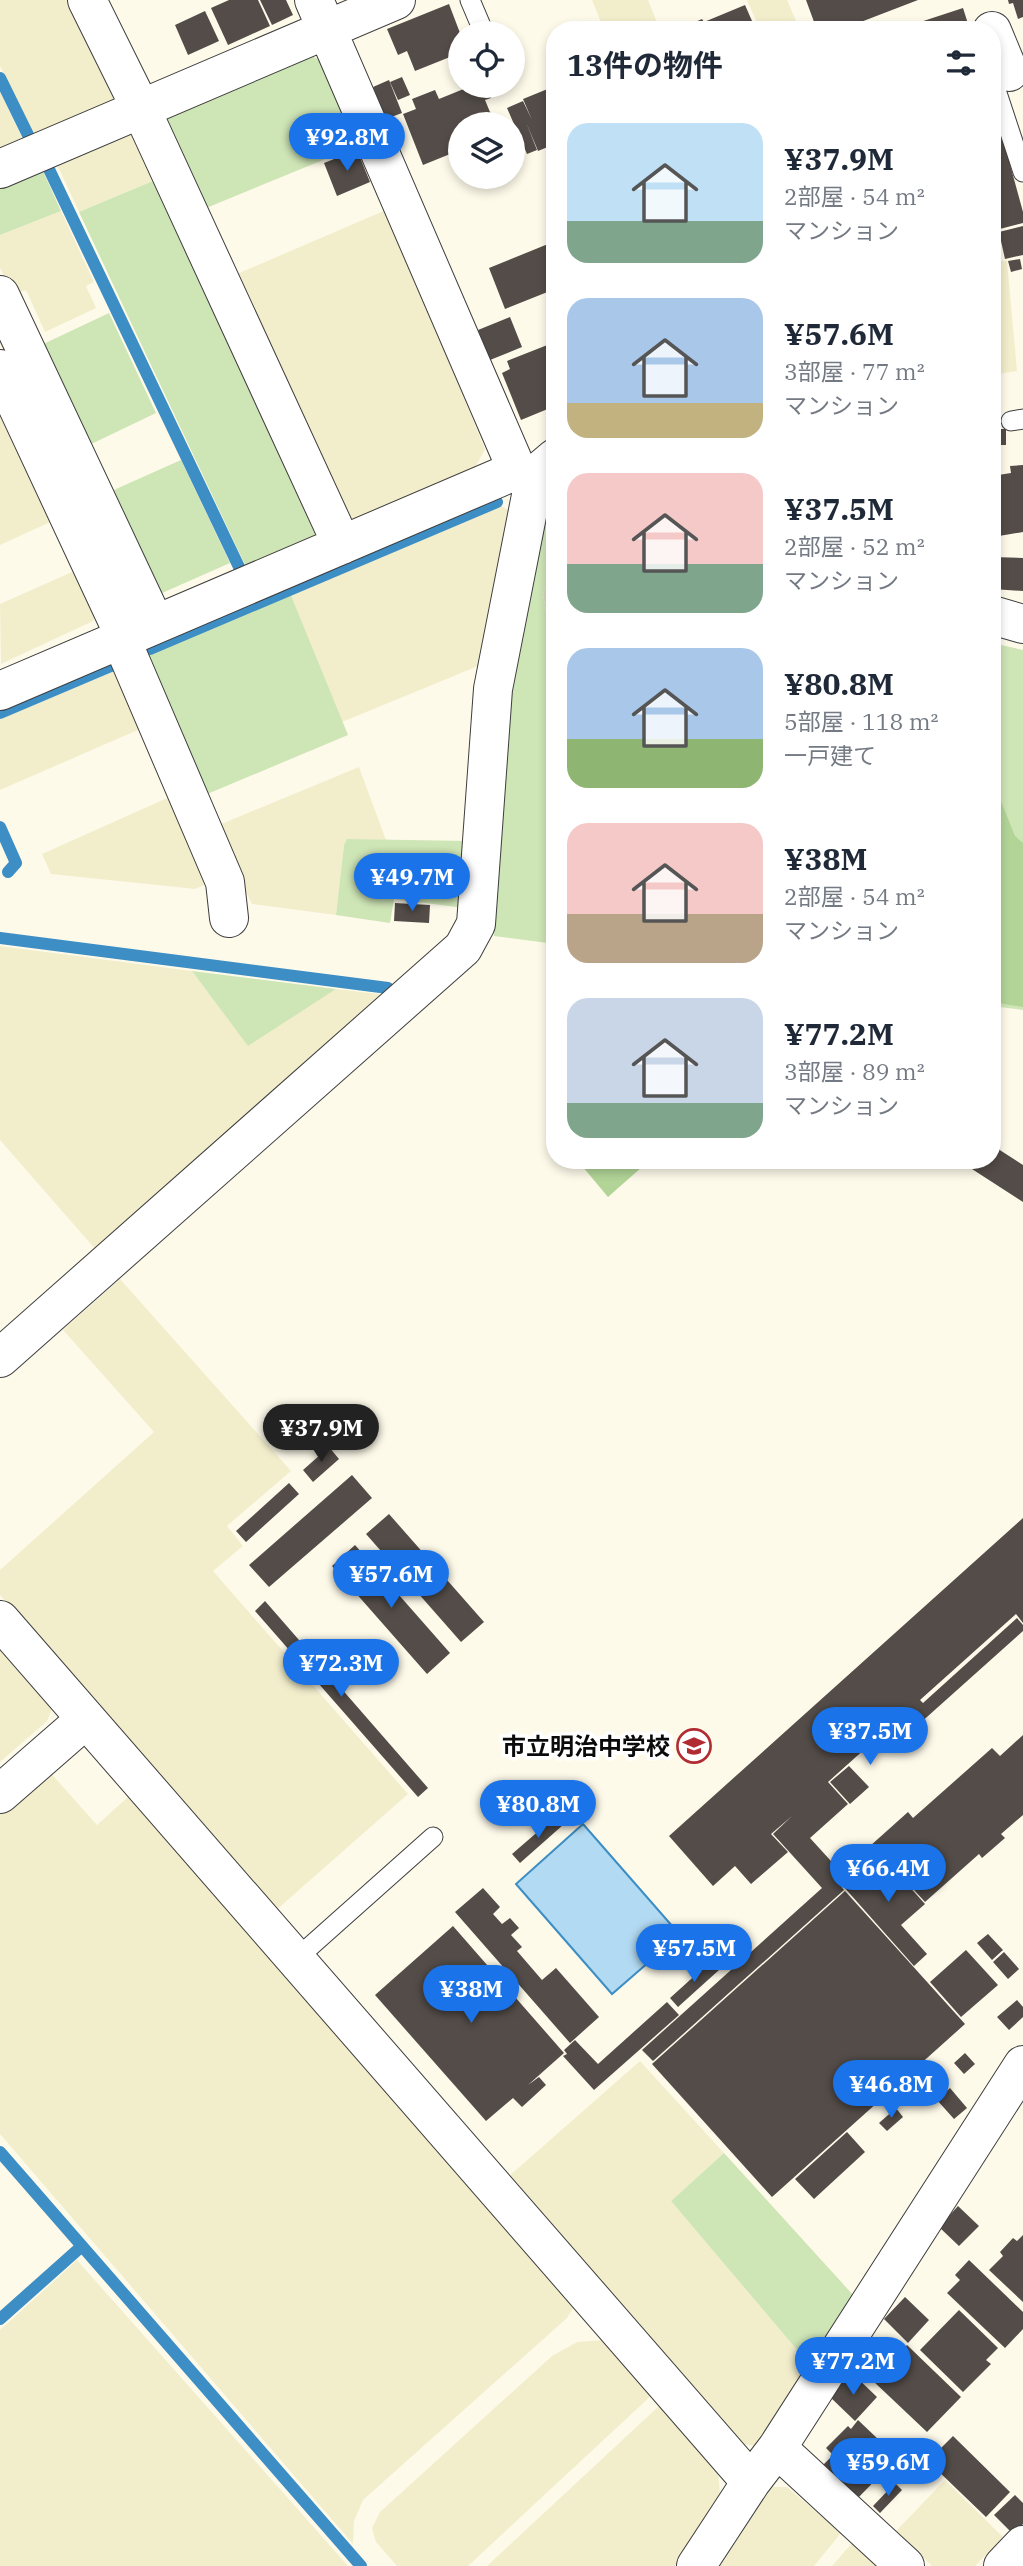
<!DOCTYPE html>
<html lang="ja">
<head>
<meta charset="utf-8">
<style>
	body { margin:0; font-family:"IBM Plex Serif","Noto Sans JP",serif; background:#f6f6f7; color:#1f2937; height:100vh; display:flex; flex-direction:column; font-size:26px; white-space:nowrap }
	* { box-sizing:border-box; margin:0 }
	p { font-size:23px; color:#747a83 }
	.icon { flex:none; width:38px; height:38px; fill:none; stroke:currentColor; stroke-width:2; stroke-linecap:round; stroke-linejoin:round }
	.map { position:relative; flex:1; overflow:hidden }
	.details { position:absolute; left:546px; top:21px; width:455px; height:1148px; display:flex; flex-direction:column; background:#fff; border-radius:28px; box-shadow:0 4px 10px #0003 }
	.details>* { flex:none }
	.buttons { position:absolute; left:448px; top:21px; display:grid; gap:14px }
	.buttons a { display:grid; place-items:center; width:77px; height:77px; border-radius:50%; background:#fff; box-shadow:0 4px 10px #0003; font-size:35px }
	.price { position:absolute; translate:-50% -60px; padding:0 16px; border-radius:24px; background:#1a73e8; color:#fff; font-size:23px; line-height:46px; filter:drop-shadow(0 2px 4px #0008) }
	.price::after { content:''; position:absolute; left:50%; top:42px; width:21px; height:16px; margin-left:-10px; background:inherit; clip-path:polygon(0 0,100% 0,50% 100%) }
	.price.on { background:#222; color:#fff }
	ul { padding:0; list-style:none }
	li { display:flex; align-items:center; gap:21px; height:175px; padding:0 21px }
	li span { display:grid; place-items:center; flex:none; width:196px; height:140px; border-radius:21px; color:#555 }
	li>.icon { margin-inline-start:auto }
	span .icon { width:84px; height:84px; fill:#fffc; stroke-width:1 }
	li b { font-size:30px }
	h2 { display:flex; justify-content:space-between; align-items:center; height:84px; padding:0 21px; font-size:30px }
	.map>svg:first-child { display:block }
	.farmland { fill:#f2eecc }
	.green { fill:#cee5b6 }
	.forest { fill:#b2d597 }
	.cemetery { fill:#d3ddbe }
	.water { fill:#b2daf2; stroke:#3d8ec4; stroke-width:2 }
	.lines { fill:none; stroke-linecap:round; stroke-linejoin:round }
	.stream { stroke:#3d8ec4; stroke-width:12 }
	.building { fill:#534c48 }
	.lane-casing { stroke:#3e3e3e; stroke-width:21 }
	.street-casing { stroke:#3e3e3e; stroke-width:40 }
	.lane { stroke:#fff; stroke-width:19 }
	.street { stroke:#fff; stroke-width:38 }
	.labels { text-anchor:middle; dominant-baseline:central; stroke-width:7; stroke-linejoin:round; paint-order:stroke }
	.poi-label { font-size:24px; font-weight:bold; fill:#0b0b0b; stroke:#fff; text-anchor:end }
</style>
</head>
<body>
<div class="map">
<svg width="1023" height="2566" viewBox="0 0 1023 2566">
	<rect width="100%" height="100%" fill="#fefaea"/>
	<path class="farmland" d="M0 0H73L120 97 35 139 0 66Z
		M592 0H648L660 30H604Z
		M747 0H787L800 30H760Z
		M0 92 25 144 0 154Z
		M127 127 139 132 160 178 79 212 54 158Z
		M386 210 485 449 476 466 352 521 230 277Z
		M61 211 94 282 86 286 96 308 45 332 26 290 13 295 0 268V235Z
		M992 260 1007 261 1017 371 992 375Z
		M0 405 59 518 0 545Z
		M501 506 511 511 483 664 342 722 290 593Z
		M81 568 100 608 93 621 1 664 0 604Z
		M122 668 147 726 0 790V719Z
		M359 767 386 840 347 839 344 846 336 915 252 904 214 827Z
		M176 794 215 880 195 889 51 874 42 854Z
		M0 946 192 971 248 1045 336 989 386 995 96 1250 0 1140Z
		M120 1279 291 1471 227 1526 243 1546 213 1571 408 1794 274 1912 0 1595V1570L154 1432 63 1330Z
		M0 1642 54 1704 47 1721 0 1762Z
		M48 1770 97 1825 129 1796 578 2300 567 2318 363 2500 354 2521 353 2544 0 2134V1811Z
		M640 2061 724 2153 671 2201 809 2364 756 2446 742 2444 507 2178Z
		M77 2260 348 2566H0V2330Z
		M604 2340 653 2394 468 2566H397L376 2542 372 2528 380 2512 552 2356 577 2342Z
		M660 2405 718 2470 720 2495 675 2566H487Z
		M945 2480 1003 2537 975 2566H932L896 2531Z
		M765 2487H787L841 2533 814 2566H716Z
		M852 2543 877 2566H832Z"/>
	<path class="green" d="M305 53 323 61 357 146 199 211 160 129 168 113Z
		M41 167 61 211 0 235V183Z
		M160 178 324 525 314 542 247 569 79 212Z
		M109 313 156 413 85 447 37 347Z
		M181 460 230 563 153 597 107 493Z
		M542 507H555V559L543 594 555 662V944L494 936 505 694Z
		M290 593 348 735 200 797 141 656Z
		M992 643 1023 650V1010L992 1006Z
		M347 839 469 841 464 908 394 899 390 923 336 915 344 845Z
		M192 971 336 989 248 1046Z
		M724 2153 854 2296 809 2364 671 2201Z"/>
	<path class="forest" d="M992 779 1015 836 1023 843V1007L992 1002Z
		M577 1160H650L608 1197Z"/>
	<path class="cemetery" d="M555 559V662L543 594Z"/>
	<path class="water" d="M583 1824 680 1935 612 1994 516 1884Z"/>
	<g class="lines">
		<path class="stream" d="M0 78 29 137
			M47 165 239 567
			M150 649 497 502
			M0 713 118 663
			M0 827 16 863 8 872
			M0 938 388 988
			M0 2152 361 2566
			M0 2319 82 2246"/>
	</g>
	<path class="building" d="M229 0H258L270 26 228 45 211 8Z
		M260 0H286L293 15 272 25Z
		M806 0H918L840 30H817Z
		M1008 0H1023V17L1018 19 1013 3 1009 4Z
		M449 4 460 33V53L415 71 407 51 398 55 387 29Z
		M745 5 756 30H667L683 23 684 27 702 19 704 22Z
		M963 8 970 30H899V29Z
		M205 11 219 41 188 55 175 25Z
		M402 77 410 95 398 100 390 82Z
		M389 80 402 113 386 119 373 87Z
		M471 86H486L491 98 485 100 495 124H460V150L423 165 403 114 416 109 412 99 435 90 439 99Z
		M555 86V144L538 151 526 122 537 150 527 154 507 108 523 101 532 120 523 99Z
		M996 118 1002 138 992 141V122Z
		M1003 139 1023 212V223L992 231V142Z
		M357 150 370 182 337 196 324 163Z
		M1023 226V255L1005 259 999 232Z
		M548 244 555 260V289L505 309 489 268Z
		M1020 259 1022 269 1011 272 1008 261Z
		M510 317 522 347 490 360 478 330Z
		M555 342V406L521 420 502 373 510 369 507 361Z
		M992 386H1000L999 429H1006V445H999L998 474H992Z
		M1023 465V532L999 536 998 531 992 532V476L1011 473 1010 466Z
		M992 557 1023 558V591L992 589Z
		M395 903 430 905 429 923 394 921Z
		M992 1145 1023 1165V1202L958 1160H992Z
		M329 1447 339 1459 313 1482 303 1470Z
		M352 1475 372 1498 269 1587 249 1565Z
		M289 1483 299 1494 246 1542 236 1531Z
		M389 1514 484 1622 461 1642 366 1534Z
		M1023 1518V1623L1016 1614 920 1700 923 1703 1017 1618 1023 1625V1631L918 1725 906 1712 828 1782 848 1804 810 1838 841 1872 908 1812 913 1818 992 1748 1000 1756 1023 1735V1815L1001 1834 1005 1838 982 1858 979 1854 925 1902 875 1847 878 1852 840 1885 844 1890 653 2061 642 2050 822 1888 773 1834 792 1816 771 1834 788 1852 751 1884 735 1866 713 1886 669 1836Z
		M355 1545 450 1653 427 1674 332 1566Z
		M265 1601 428 1788 418 1797 255 1611Z
		M849 1766 869 1787 850 1804 830 1782Z
		M556 1816 563 1825 520 1863 512 1854Z
		M879 1853 925 1904 901 1925 927 1954 914 1966 843 1886Z
		M483 1888 500 1907 493 1914 502 1924 510 1918 519 1928 511 1935 522 1947 517 1951 542 1980 556 1968 599 2017 570 2043 455 1912Z
		M845 1891 965 2024 772 2197 652 2064Z
		M453 1926 564 2053 528 2085 539 2077 546 2085 522 2107 513 2098 486 2121 375 1995Z
		M988 1934 1003 1950 992 1960 977 1943Z
		M966 1950 998 1985 961 2017 930 1982Z
		M1004 1952 1019 1969 1008 1979 993 1962Z
		M711 1961 719 1970 678 2007 670 1998Z
		M1017 2000 1023 2007V2017L1009 2030 997 2017Z
		M667 2002 679 2015 594 2090 563 2056 567 2054 564 2050 575 2040 598 2064Z
		M965 2053 975 2064 964 2074 954 2063Z
		M950 2088 967 2108 954 2119 937 2100Z
		M896 2108 903 2117 887 2131 879 2123Z
		M847 2132 865 2152 814 2199 795 2179Z
		M958 2206 979 2226 959 2246 939 2227Z
		M1023 2235V2302L989 2270 1003 2256 1000 2252 1013 2238 1017 2241Z
		M969 2260 1023 2312V2329L1005 2348 947 2293 960 2280 955 2275Z
		M905 2297 929 2320 908 2343 884 2319Z
		M959 2310 998 2348 986 2360 991 2364 963 2392 920 2350Z
		M907 2345 961 2397 927 2432 872 2380Z
		M852 2373 877 2397 855 2421 829 2396Z
		M858 2420 879 2440 875 2445 893 2462 857 2499 823 2465 833 2455 826 2448 848 2426 851 2429Z
		M953 2436 1010 2492 986 2517 934 2467 944 2456 939 2450Z
		M895 2483 902 2490 880 2513 873 2506Z
		M1015 2495 1023 2503V2524L1013 2534 994 2515Z"/>
	<g class="lines">
		<g class="lane-casing">
			<path id="lane" d="M470 0 484 33
				M994 84 1023 172
				M1011 421 1023 419
				M296 1959 433 1837"/>
		</g>
		<g class="street-casing">
			<path id="street" d="M87 0 141 109 342 545
				M314 0 517 470
				M992 31 1009 72
				M0 169 396 0
				M0 295 155 624
				M0 369 125 637
				M992 615 1023 624
				M121 639 225 882 229 918
				M0 691 517 470 555 481
				M0 1358 463 948 476 924 493 689 535 475 555 458
				M0 1620 751 2482
				M0 1794 86 1719
				M777 2448 905 2566
				M696 2566 751 2482 777 2448 1023 2065
				M1003 2566 1023 2545"/>
		</g>
		<use href="#lane" class="lane"/>
		<use href="#street" class="street"/>
	</g>
	<defs>
		<g id="school-ring" transform="scale(1.75)"><circle r="9.5" fill="#fff" stroke="#b12c32" stroke-width="1.5"/><path d="M0-5L7-2L0 1L-7-2ZM-4 1L0 2.5L4 1V4Q0 6-4 4Z" fill="#b12c32"/></g>
	</defs>
	<g fill-rule="evenodd">
		<use href="#school-ring" x="694" y="1746"/>
	</g>
	<g class="labels">
		<g class="poi-label">
			<text x="670" y="1746">市立明治中学校</text>
		</g>
	</g>
</svg>
<div class="buttons">
<a><svg class="icon" aria-label="locate" viewBox="0 0 24 24"><circle cx="12" cy="12" r="6"/><path d="M12 2v4M12 18v4M2 12h4M18 12h4"/></svg></a>
<a><svg class="icon" aria-label="layers" viewBox="0 0 24 24"><path d="M12 4l9 5-9 5-9-5zM3 14l9 5 9-5"/></svg></a>
</div>
<b class="price" style="left:347px;top:173px">¥92.8M</b>
<b class="price" style="left:412px;top:913px">¥49.7M</b>
<b class="price on" style="left:321px;top:1464px">¥37.9M</b>
<b class="price" style="left:391px;top:1610px">¥57.6M</b>
<b class="price" style="left:341px;top:1699px">¥72.3M</b>
<b class="price" style="left:870px;top:1767px">¥37.5M</b>
<b class="price" style="left:538px;top:1840px">¥80.8M</b>
<b class="price" style="left:888px;top:1904px">¥66.4M</b>
<b class="price" style="left:694px;top:1984px">¥57.5M</b>
<b class="price" style="left:471px;top:2025px">¥38M</b>
<b class="price" style="left:891px;top:2120px">¥46.8M</b>
<b class="price" style="left:853px;top:2397px">¥77.2M</b>
<b class="price" style="left:888px;top:2498px">¥59.6M</b>
<section class="details">
<h2>13件の物件<svg class="icon" aria-label="filters" viewBox="0 0 24 24"><path d="M4 7h16M4 17h16"/><circle cx="9" cy="7" r="2"/><circle cx="15" cy="17" r="2"/></svg></h2>
<ul>
<li><span style="background:linear-gradient(#bfe0f5 70%,#7fa58c 0)"><svg class="icon" aria-label="home" viewBox="0 0 24 24"><path d="M3 11l9-7 9 7M6 9v11h12V9"/></svg></span><div><b>¥37.9M</b><p>2部屋 · 54 m²</p><p>マンション</p></div></li>
<li><span style="background:linear-gradient(#a9c7e8 75%,#c2b280 0)"><svg class="icon" aria-label="home" viewBox="0 0 24 24"><path d="M3 11l9-7 9 7M6 9v11h12V9"/></svg></span><div><b>¥57.6M</b><p>3部屋 · 77 m²</p><p>マンション</p></div></li>
<li><span style="background:linear-gradient(#f6c9c9 65%,#7fa58c 0)"><svg class="icon" aria-label="home" viewBox="0 0 24 24"><path d="M3 11l9-7 9 7M6 9v11h12V9"/></svg></span><div><b>¥37.5M</b><p>2部屋 · 52 m²</p><p>マンション</p></div></li>
<li><span style="background:linear-gradient(#a9c7e8 65%,#8fb573 0)"><svg class="icon" aria-label="home" viewBox="0 0 24 24"><path d="M3 11l9-7 9 7M6 9v11h12V9"/></svg></span><div><b>¥80.8M</b><p>5部屋 · 118 m²</p><p>一戸建て</p></div></li>
<li><span style="background:linear-gradient(#f6c9c9 65%,#b9a48a 0)"><svg class="icon" aria-label="home" viewBox="0 0 24 24"><path d="M3 11l9-7 9 7M6 9v11h12V9"/></svg></span><div><b>¥38M</b><p>2部屋 · 54 m²</p><p>マンション</p></div></li>
<li><span style="background:linear-gradient(#c9d6e8 75%,#7fa58c 0)"><svg class="icon" aria-label="home" viewBox="0 0 24 24"><path d="M3 11l9-7 9 7M6 9v11h12V9"/></svg></span><div><b>¥77.2M</b><p>3部屋 · 89 m²</p><p>マンション</p></div></li>
</ul>
</section>
</div>
</body>
</html>
